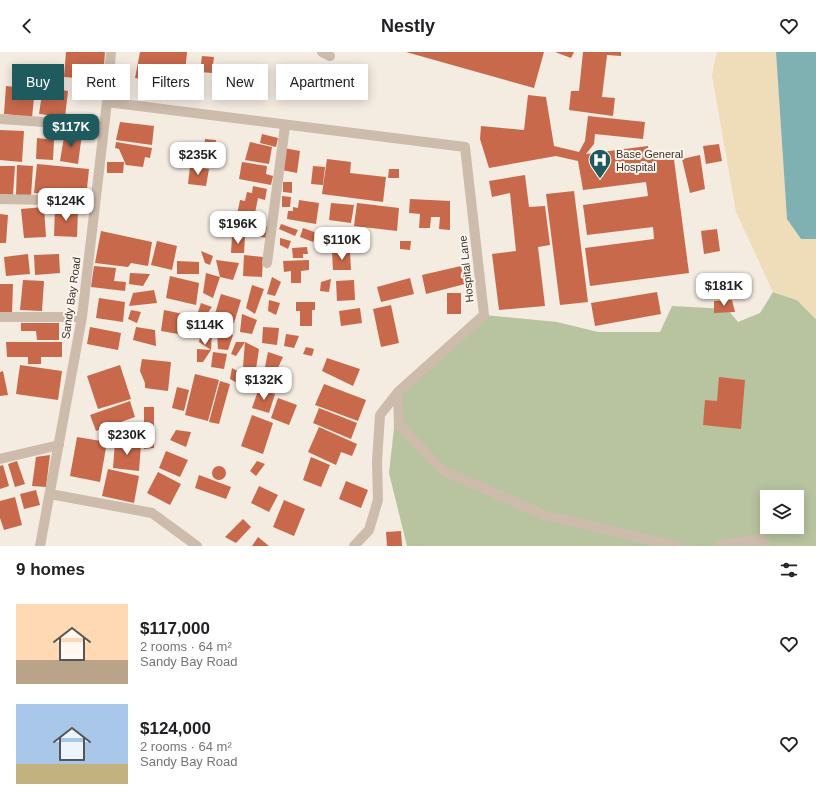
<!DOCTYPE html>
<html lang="en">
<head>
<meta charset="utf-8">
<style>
	body { margin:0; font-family:Helvetica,sans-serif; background:#f6f6f6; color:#202124; height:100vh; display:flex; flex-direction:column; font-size:15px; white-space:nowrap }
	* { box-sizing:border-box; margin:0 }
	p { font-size:13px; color:#757577 }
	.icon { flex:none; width:22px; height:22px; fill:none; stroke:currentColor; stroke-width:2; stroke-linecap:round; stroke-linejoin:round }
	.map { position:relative; height:494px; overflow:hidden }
	.sheet { display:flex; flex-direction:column; background:#fff; flex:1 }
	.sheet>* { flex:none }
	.guide { position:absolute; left:12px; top:12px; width:400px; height:36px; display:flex; gap:8px }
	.tools { position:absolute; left:760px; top:438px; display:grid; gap:8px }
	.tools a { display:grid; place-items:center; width:44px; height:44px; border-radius:0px; background:#fff; box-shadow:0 2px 10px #0003; font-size:20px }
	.price { position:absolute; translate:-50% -34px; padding:0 9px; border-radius:8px; background:#fff; color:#222; font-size:13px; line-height:26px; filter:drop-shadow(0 1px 2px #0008) }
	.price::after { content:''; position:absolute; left:50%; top:24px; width:12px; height:9px; margin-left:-6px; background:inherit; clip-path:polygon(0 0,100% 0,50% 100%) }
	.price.current { background:#1f5a5e; color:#fff }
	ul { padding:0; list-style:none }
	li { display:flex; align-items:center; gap:12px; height:100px; padding:0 16px }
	li span { display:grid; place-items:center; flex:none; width:112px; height:80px; border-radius:0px; color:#555 }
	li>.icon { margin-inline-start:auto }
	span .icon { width:48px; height:48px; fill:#fffc; stroke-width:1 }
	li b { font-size:17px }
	h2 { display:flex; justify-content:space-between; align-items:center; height:48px; padding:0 16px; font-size:17px }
	.chip { padding:0 14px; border-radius:0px; background:#fff; box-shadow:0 2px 10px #0003; font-size:14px; line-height:36px }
	.chip.current { background:#1f5a5e; color:#fff }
	header { display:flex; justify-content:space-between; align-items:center; height:52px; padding:0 16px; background:#fff; font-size:18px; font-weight:800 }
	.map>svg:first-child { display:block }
	.green { fill:#b8c4a0; fill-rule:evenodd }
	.sand { fill:#efdcb8 }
	.water { fill:#7fb0b2 }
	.building { fill:#c8694b }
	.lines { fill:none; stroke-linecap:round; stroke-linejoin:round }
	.minor { stroke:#cdbbac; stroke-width:10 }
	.labels { text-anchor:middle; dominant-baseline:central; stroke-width:4; stroke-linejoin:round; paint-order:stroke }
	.poi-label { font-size:11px; fill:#3b302b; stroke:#fbf5ee; text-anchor:start }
	.street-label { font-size:11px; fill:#3b302b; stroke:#fbf5ee }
</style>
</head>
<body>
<header><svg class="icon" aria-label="back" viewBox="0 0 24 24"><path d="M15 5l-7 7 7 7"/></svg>Nestly<svg class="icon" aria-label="heart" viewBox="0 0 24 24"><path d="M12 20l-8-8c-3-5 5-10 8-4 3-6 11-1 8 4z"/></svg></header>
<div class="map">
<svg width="816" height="494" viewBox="0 0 816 494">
	<rect width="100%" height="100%" fill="#f4ebe1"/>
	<path class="green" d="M773 240 797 248 816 267V494H407L389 421 398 340 484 263 557 270 598 280H660L672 254 727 257 738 270 760 261ZM767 445H797V475H767Z"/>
	<path class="sand" d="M717 0H776L787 167 801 187H816V267L797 248 773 240 736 160 712 23Z"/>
	<path class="water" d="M776 0H816V187H801L787 167Z"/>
	<path class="building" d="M66 0H105L103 28 64 25Z
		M140 0H187L184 33 135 26Z
		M406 0H544L534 36Z
		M555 0H574L571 6Z
		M583 0H621V4L607 3 602 45 615 46 613 64 569 58 571 39H579Z
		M202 4 214 5 212 21 200 20Z
		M6 34 35 37 32 65 4 62Z
		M43 35 68 39 65 65 39 62Z
		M528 43 546 45 554 94 579 100 585 89 588 64 645 70 643 87 595 82 594 92 586 102 648 94 649 103 673 100 689 221 590 234 585 196 654 187 653 175 587 183 583 153 648 144 646 130 583 138 578 109 556 104 489 116 480 87 481 74 524 78Z
		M120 70 154 74 152 93 116 88Z
		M0 78 24 79 22 110 0 108Z
		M65 79 82 82 78 112 60 109Z
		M262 82 278 86 276 95 260 91Z
		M37 86 54 88 53 108 36 107Z
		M205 87 216 88 213 116 202 115Z
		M116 90 152 96 150 106 145 105 143 115 126 113 119 97 115 96Z
		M250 90 272 95 269 112 245 108Z
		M719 92 722 109 706 112 703 94Z
		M284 96 300 99 297 121 282 118Z
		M700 103 705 137 690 141 682 107Z
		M327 107 351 110 350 121 386 125 383 150 322 142Z
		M107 110H124L123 121H107Z
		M242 110 267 114 266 122 273 124 271 133 239 127Z
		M37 112 89 117 86 146 34 141Z
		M17 113 33 114 31 144 16 143Z
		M0 114H15L13 143 0 142Z
		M190 114 209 117 206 134 188 132Z
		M313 114 325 115 323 133 311 132Z
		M389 117H399V126H388Z
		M525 123 529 155 545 154 550 193 538 195 545 254 499 258 492 202 516 199 510 141 492 145 489 129Z
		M283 130H292V141L283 140Z
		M253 134 267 137 265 148 258 146 253 171 236 168 240 148 245 149 247 140 252 141Z
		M574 139 588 250 560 253 546 142Z
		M282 144 291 145 290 155H282Z
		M410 147 450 149V178L439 177 440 165H431L430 176H419L420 162 409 161Z
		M299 148 319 151 316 172 287 167 288 159H293V155L298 156Z
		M331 151 354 153 351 171 329 168Z
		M357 151 399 156 397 179 354 174Z
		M44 155 46 185 24 186 21 157Z
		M55 156 78 157 77 185 54 184Z
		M0 162 8 163 6 191H0Z
		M242 171 269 175 268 186 241 182Z
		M281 172 298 178 295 184 279 177Z
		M303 176 317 181 313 190 300 185Z
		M332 176 349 178 348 193 331 191Z
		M717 177 720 199 704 202 701 179Z
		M101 179 152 190 148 214 131 211 128 215 95 211Z
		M232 184 245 185 244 201H231Z
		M280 186 291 189 288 197 280 193Z
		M157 189 177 194 172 218 151 213Z
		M400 189H411L410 198 400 197Z
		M307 195 308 202H303V206H293L292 196Z
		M201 199 213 204 210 213 205 211Z
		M350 199 351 218H333L332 200Z
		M28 202 30 222 6 224 4 205Z
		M59 202 60 221 35 223 34 203Z
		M244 203 263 205 262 225 243 224Z
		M216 208 239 211 233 228 220 225 213 246 203 241 206 221 220 225Z
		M309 208V218L301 219V231H291V219L284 220 283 209Z
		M177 209 199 210V222H177Z
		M94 214 116 216 114 229 126 230 125 239 91 235Z
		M461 214 465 232 426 242 422 223Z
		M130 221 150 222 143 234 129 232Z
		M170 224 199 231 196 253 166 246Z
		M272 225 281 230 275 244 267 242Z
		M410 226 414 242 381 250 377 235Z
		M331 227 329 240 320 239 321 230Z
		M23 228 44 229 42 259 20 258Z
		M354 228 355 248 337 249 336 229Z
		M0 232H13L12 262H0Z
		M252 233 264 237 255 262 246 256Z
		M154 238 157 251 129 254 133 241Z
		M657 240 661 262 595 274 591 251Z
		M447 241H461V262H447Z
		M221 242 241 248 234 271 214 265Z
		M99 246 125 250 123 270 96 266Z
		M269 248 280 251 276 263 268 259Z
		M732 248 735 260 714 261V249Z
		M296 250H315V258H312V274H300V259H296Z
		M201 251 212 255 204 266 197 263Z
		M391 253 399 291 381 295 373 257Z
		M360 256 362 271 341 274 339 259Z
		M131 258 141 260 137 271 128 267Z
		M164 258 193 264 190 284 161 279Z
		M242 262 257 268 252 282 240 280Z
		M21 271H59V288H37L36 279H21Z
		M90 275 121 281 118 298 87 292Z
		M136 275 155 278 156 294 133 288Z
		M263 275 279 276 277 293 262 291Z
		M202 278 212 281 211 298 203 310H197V297L211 298 199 290Z
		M217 280 233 283 228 298 218 297Z
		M286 282 299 284 294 296 284 294Z
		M6 290H62V305H41V312H28V305H7Z
		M236 290H245L236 304 231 302Z
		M245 290 259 297 256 317 243 315Z
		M306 295 314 297 312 304 303 302Z
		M213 300 227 302 224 317 211 315Z
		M268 300 283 305 277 318 265 315Z
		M327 306 360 317 353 334 322 319Z
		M142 307 171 310 168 339 145 336V331L140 319Z
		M20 313 62 319 58 348 16 342Z
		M120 313 131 347 98 357 87 324Z
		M232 316 246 324 237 331 230 327Z
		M3 319 8 343 0 344V320Z
		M195 322 219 328 208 369 185 363Z
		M719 325 745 328 741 377 703 373 705 348 717 349Z
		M220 329 230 332 219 372 209 370Z
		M324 332 366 348 358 369 315 353Z
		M177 335 189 338 184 359 172 356Z
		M259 336 275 342 269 361 252 356Z
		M278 346 297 353 289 373 271 366Z
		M130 349 135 365 96 379 90 363Z
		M144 355H154V396L144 397Z
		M319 356 357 371 351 387 313 371Z
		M252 363 273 371 263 402 241 394Z
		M319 375 357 392 352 404 341 400 336 413 308 400Z
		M176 378 191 380 186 395 170 388Z
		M77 385 107 390 100 430 70 424Z
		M115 390 141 392 139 419 113 416Z
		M166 399 188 408 180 425 159 416Z
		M50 403 46 435 32 434 36 405Z
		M311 405 330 413 321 435 303 428Z
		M17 409 25 432 15 435 8 412Z
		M257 409 265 412 256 424 250 419Z
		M3 413 9 434 0 437V414Z
		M212 421a7 7 0 1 1 14 0a7 7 0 1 1-14 0Z
		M108 417 139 424 134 451 102 444Z
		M158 420 181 432 170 453 147 441Z
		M199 423 231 435 226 447 195 436Z
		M346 429 368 438 361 456 339 447Z
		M259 434 278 443 269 460 251 451Z
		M36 438 40 453 24 457 20 442Z
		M15 445 22 473 4 478 0 466V449Z
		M284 448 305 457 294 484 273 475Z
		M243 467 251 475 236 491 225 485Z
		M401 479 402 494H387L386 480Z
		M258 485 269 494H252Z"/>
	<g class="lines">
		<path class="minor" d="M322 0 330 4
			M107 50 465 95 484 263 398 340 399 373 442 418 544 463 677 494
			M0 67 104 74
			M0 147 95 149
			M267 211 285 74
			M0 265H82
			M0 407 59 393
			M50 442 152 461 197 494
			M40 494 82 265 107 50 111 0
			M354 494 369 478 378 448 377 410 380 363 398 340
			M718 494 761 487 766 494"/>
	</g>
	<defs>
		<g id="hospital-pin" transform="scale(1.15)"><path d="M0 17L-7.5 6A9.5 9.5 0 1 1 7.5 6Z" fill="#1f5a5e" stroke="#fbf5ee"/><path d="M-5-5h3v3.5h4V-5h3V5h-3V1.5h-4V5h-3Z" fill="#fff"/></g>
	</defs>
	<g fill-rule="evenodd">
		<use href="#hospital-pin" x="600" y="108"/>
	</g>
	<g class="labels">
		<g class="poi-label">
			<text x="616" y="102">Base General<tspan x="616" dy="13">Hospital</tspan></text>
		</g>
		<g class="street-label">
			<text transform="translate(466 217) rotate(-96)">Hospital Lane</text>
			<text transform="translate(71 246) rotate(-82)">Sandy Bay Road</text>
		</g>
	</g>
</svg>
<div class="tools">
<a><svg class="icon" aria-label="layers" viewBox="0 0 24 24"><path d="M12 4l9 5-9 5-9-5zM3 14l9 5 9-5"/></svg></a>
</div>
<b class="price current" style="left:71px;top:96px">$117K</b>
<b class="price" style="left:198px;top:124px">$235K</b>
<b class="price" style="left:66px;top:170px">$124K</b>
<b class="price" style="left:238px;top:193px">$196K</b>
<b class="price" style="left:342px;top:209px">$110K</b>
<b class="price" style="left:724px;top:255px">$181K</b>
<b class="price" style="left:205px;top:294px">$114K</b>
<b class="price" style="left:264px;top:349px">$132K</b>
<b class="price" style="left:127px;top:404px">$230K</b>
<div class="guide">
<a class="chip current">Buy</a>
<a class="chip">Rent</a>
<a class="chip">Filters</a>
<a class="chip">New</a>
<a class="chip">Apartment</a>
</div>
</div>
<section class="sheet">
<h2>9 homes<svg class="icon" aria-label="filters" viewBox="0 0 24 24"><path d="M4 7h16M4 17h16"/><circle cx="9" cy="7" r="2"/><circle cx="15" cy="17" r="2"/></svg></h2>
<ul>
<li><span style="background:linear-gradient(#ffd9b3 70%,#b9a48a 0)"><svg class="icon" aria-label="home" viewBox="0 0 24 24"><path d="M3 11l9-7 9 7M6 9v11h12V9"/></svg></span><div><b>$117,000</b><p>2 rooms · 64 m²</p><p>Sandy Bay Road</p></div><svg class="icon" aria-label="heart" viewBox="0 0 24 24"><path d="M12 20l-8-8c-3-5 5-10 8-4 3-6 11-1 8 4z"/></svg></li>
<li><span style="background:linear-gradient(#a9c7e8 75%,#c2b280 0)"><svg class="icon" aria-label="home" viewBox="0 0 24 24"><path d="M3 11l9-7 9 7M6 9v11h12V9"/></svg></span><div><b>$124,000</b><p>2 rooms · 64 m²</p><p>Sandy Bay Road</p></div><svg class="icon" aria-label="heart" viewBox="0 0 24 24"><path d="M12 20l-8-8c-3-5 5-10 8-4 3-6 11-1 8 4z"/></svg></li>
</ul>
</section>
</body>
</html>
